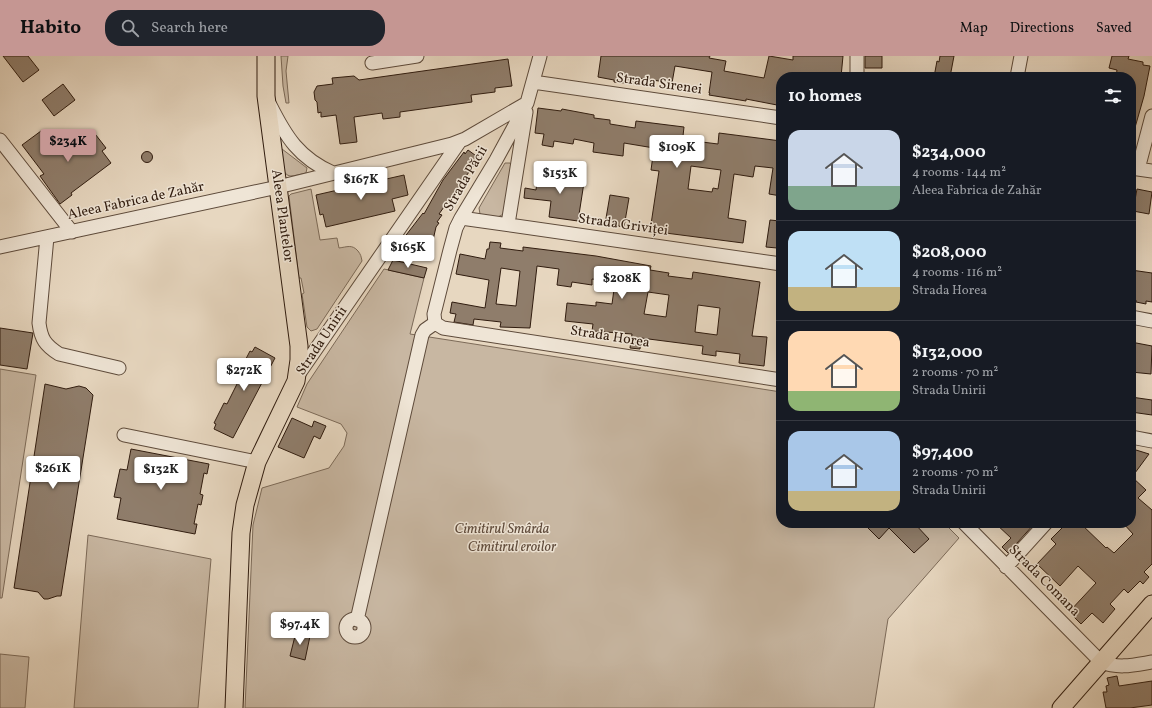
<!DOCTYPE html>
<html lang="en">
<head>
<meta charset="utf-8">
<style>
	body { margin:0; font-family:Vollkorn,serif; background:#20242c; color:#f1f3f6; height:100vh; display:flex; flex-direction:column; font-size:15px; white-space:nowrap }
	* { box-sizing:border-box; margin:0 }
	p { font-size:13px; color:#9ea1a6 }
	.icon { flex:none; width:22px; height:22px; fill:none; stroke:currentColor; stroke-width:2; stroke-linecap:round; stroke-linejoin:round }
	.map { position:relative; flex:1; overflow:hidden }
	.details { position:absolute; left:776px; top:16px; width:360px; height:456px; display:flex; flex-direction:column; background:#171b24; border-radius:16px; box-shadow:0 4px 16px #0002 }
	.details>* { flex:none }
	.price { position:absolute; translate:-50% -34px; padding:0 9px; border-radius:4px; background:#fff; color:#222; font-size:13px; line-height:26px; filter:drop-shadow(0 1px 2px #0008) }
	.price::after { content:''; position:absolute; left:50%; top:24px; width:12px; height:9px; margin-left:-6px; background:inherit; clip-path:polygon(0 0,100% 0,50% 100%) }
	.price.on { background:#c59692; color:#111 }
	ul { padding:0; list-style:none }
	li { display:flex; align-items:center; gap:12px; height:100px; padding:0 12px }
	li+li { border-top:1px solid #363941 }
	li span { display:grid; place-items:center; flex:none; width:112px; height:80px; border-radius:12px; color:#555 }
	li>.icon { margin-inline-start:auto }
	span .icon { width:48px; height:48px; fill:#fffc; stroke-width:1 }
	li b { font-size:17px }
	h2 { display:flex; justify-content:space-between; align-items:center; height:48px; padding:0 12px; font-size:17px }
	header { display:flex; align-items:center; gap:24px; box-sizing:border-box; height:56px; padding:0 20px; background:#c59692; color:#111 }
	header strong { font-size:19px }
	nav { display:flex; gap:22px; margin-inline-start:auto; font-size:14px }
	.search { width:280px; height:36px; background:#20242c; display:flex; align-items:center; gap:10px; box-sizing:border-box; padding:0 14px; border-radius:16px; color:#9ea1a6; font-size:15px }
	.map>svg:first-child { display:block }
	.green { fill:#c8b7a2; stroke:#7c6a58 }
	.building { fill:#8f7d6b; stroke:#301c0f; fill-rule:evenodd }
	.lines { fill:none; stroke-linecap:round; stroke-linejoin:round }
	.minor-casing { stroke:#5e4b3b; stroke-width:15 }
	.major-casing { stroke:#301c0f; stroke-width:19 }
	.minor { stroke:#efe5d6; stroke-width:13 }
	.major { stroke:#e7d7c0; stroke-width:17 }
	.labels { text-anchor:middle; dominant-baseline:central; stroke-width:3; stroke-linejoin:round; paint-order:stroke }
	.street-label { font-size:14px; fill:#301c0f; stroke:#efe5d6 }
	.park-label { font-size:14px; font-style:italic; fill:#5e4a3b; stroke:#efe5d6 }
</style>
</head>
<body>
<header>
<strong>Habito</strong>
<div class="search"><svg class="icon" aria-label="search" viewBox="0 0 24 24"><circle cx="10" cy="10" r="6"/><path d="M15 15l6 6"/></svg>Search here</div>
<nav><a>Map</a><a>Directions</a><a>Saved</a></nav>
</header>
<div class="map">
<svg width="1152" height="652" viewBox="0 0 1152 652">
	<rect width="100%" height="100%" fill="#e7d7c0"/>
	<filter id="stains"><feTurbulence type="fractalNoise" baseFrequency=".005" numOctaves="4"/><feColorMatrix values="0 0 0 0 .2 0 0 0 0 .09 0 0 0 0 .02 0 0 0 .5 -.17"/></filter>
	<radialGradient id="worn" r=".72"><stop offset=".6" stop-color="#630" stop-opacity="0"/><stop offset="1" stop-color="#630" stop-opacity=".3"/></radialGradient>
	<path class="green" d="M281 0H288L286 15 289 47H286L283 30Z
		M282 93 307 112 306 117C301 118 295 120 290 120 281 119 282 101 281 94Z
		M505 107H510L511 109 504 157C499 163 488 162 480 158L479 152Z
		M311 133 320 184 337 182 339 192C347 191 352 188 358 195 361 199 361 200 362 205L317 273 311 275 307 271 302 238 304 237 301 222H299L289 140 291 138Z
		M384 213 424 222 410 278 781 336V467H944L959 482 888 563 874 652H245L253 469 262 432 329 412 344 390 347 377 341 368 297 351 307 328Z
		M0 313 36 319 2 542H0Z
		M88 479 211 503 198 652H74Z
		M0 598 29 601 25 652H0Z"/>
	<path class="building" d="M3 0H28L39 14 23 26Z
		M601 0H710L709 2 726 5 724 15 764 22 769 0 793 4V0H843L841 21H781L777 49 746 43V45L709 39 710 37H709L712 16 675 10 672 27 639 22 638 28 614 26V24L598 21Z
		M865 0H882V12H865Z
		M940 0H954L950 21H934L937 5 939 6Z
		M1112 0H1129L1128 3 1143 6V9L1150 10 1144 40 1134 75 1131 74V21H1116L1117 14 1109 12Z
		M508 3 512 30 495 32V36L471 39 472 46 400 56V61L383 63 382 57 354 61 357 86 340 88 336 59 321 61V56L318 57 317 46 315 44 314 36 317 30 333 28 332 22 354 20 359 24Z
		M63 28 75 44 54 60 42 44Z
		M538 52 561 55 562 53 594 59V62L610 64V68L635 72 636 65 684 71 683 80 687 81 686 84 718 88 719 77 781 85V140L769 138 773 112 755 110 753 121 734 118 728 162 746 165 743 187 650 175 659 115 651 114 654 92 624 87 623 100 593 96 594 87 574 83 573 88 554 85 553 91 542 89 544 78 535 77ZM691 110 721 114 718 133 713 132 712 136 688 133Z
		M92 74 106 92 102 95 111 107 71 137 72 139 60 148 40 120 44 118 22 89 41 75 58 98Z
		M468 94 479 102 439 158 442 159 437 166 439 167 436 171 429 202 400 187 423 157 424 158 443 124 464 96 465 98Z
		M141.5 101a5.5 5.5 0 1 1 11 0a5.5 5.5 0 1 1-11 0Z
		M567 117 585 120 578 165 549 161 551 145 524 142 525 132 536 134 538 118 566 121Z
		M404 119 408 139 392 143 395 155 326 171 323 158 320 159 316 139Z
		M1137 133 1152 136 1149 158 1133 155Z
		M610 139 629 142 624 171 605 168Z
		M770 164 780 165 777 192 766 191Z
		M490 186 501 187 500 192 523 195V191L596 200 651 210 650 214 669 217 668 220 692 223 693 216 760 226 752 280 767 281 764 310 739 307 740 298 716 295V300L702 298 703 290 641 282 640 293 630 292 632 278 592 275 593 268 565 265 567 247 596 250V246L612 248 615 226 592 223V229L572 226 571 231 557 229 559 213 537 210 530 272 500 271 501 266 474 263 473 269 454 266 456 258 450 257 452 246 485 252 489 224 456 218 460 198 485 203 487 193H489ZM501 212 520 215 516 250 496 248ZM648 236 669 239 666 261 644 258ZM698 249 720 252 717 279 695 276Z
		M393 204 427 212 424 222 388 214Z
		M1131 214 1152 217V246L1146 245V248L1136 246V244H1131Z
		M0 272 33 277 27 313 0 309Z
		M1131 286 1152 290 1151 318 1131 316Z
		M255 291 275 302 233 382 214 373 216 368 214 367 224 347 227 348 238 326 235 324 250 295 252 296Z
		M45 328 66 333 79 330 86 332 93 339 61 540H57L48 543H44L38 536 14 532Z
		M1131 341 1152 344V359L1131 356Z
		M292 362 312 371 314 365 326 370 320 383 314 380 304 402 278 391Z
		M131 393 209 408 207 418 204 417 200 438 203 439 201 449 198 448 194 468H197L195 478 117 463 121 442 114 441 120 413 127 414Z
		M1136 394 1149 398 1132 421 1146 434 1138 442 1152 454V508L1144 516 1149 521 1143 528 1140 525 1128 537 1124 533 1110 548 1115 553 1103 567 1092 557 1081 568 1069 556 1096 527 1078 510 1060 530 1037 508 1056 488 1051 483 1067 467H1080L1106 492 1107 491 1114 497 1133 478 1123 467H1131V402Z
		M863 467H914L929 483 914 497 889 472 879 483Z
		M995 467H1035L1008 497 1002 491 1011 482Z
		M296 576 310 580 305 604 290 600Z
		M1117 620 1119 630 1152 625V649L1130 652H1106L1103 636H1107L1106 630 1109 629 1107 622Z"/>
	<g class="lines">
		<g class="minor-casing">
			<path id="minor" d="M372 7 417 0
				M857 21V0
				M1017 21 1021 0
				M533 26 781 62
				M270 49C286 81 299 102 333 117
				M0 84 72 176
				M1131 112 1152 115
				M1138 113 1152 60
				M461 162 781 208
				M508 168 526 56
				M47 181 39 267C41 283 45 289 59 298L119 312
				M0 191 278 131 452 88 465 83 527 47
				M1131 261 1152 265
				M435 267 443 272 781 324
				M435 267 434 258 450 194 456 172 461 162 496 104 527 47 540 0
				M298 319 460 85
				M124 379 257 406
				M1131 381 1152 385
				M964 467 1101 606C1119 613 1134 609 1152 606
				M1006 511 1046 467
				M346 572a9 9 0 1 1 18 0a9 9 0 1 1-18 0Z
				M357 564 422 279 425 274 435 267"/>
		</g>
		<g class="major-casing">
			<path id="major" d="M234 652 241 477 245 449 257 406 296 325 299 304V290L266 40V0
				M1061 652 1152 548"/>
		</g>
		<use href="#minor" class="minor"/>
		<use href="#major" class="major"/>
	</g>
	<g class="labels">
		<g class="street-label">
			<text transform="translate(659 28) rotate(8)">Strada Sirenei</text>
			<text transform="translate(466 123) rotate(-60)">Strada Păcii</text>
			<text transform="translate(136 145) rotate(-12)">Aleea Fabrica de Zahăr</text>
			<text transform="translate(282 160) rotate(82)">Aleea Plantelor</text>
			<text transform="translate(623 169) rotate(8)">Strada Griviței</text>
			<text transform="translate(610 281) rotate(9)">Strada Horea</text>
			<text transform="translate(322 285) rotate(-56)">Strada Unirii</text>
			<text transform="translate(1044 525) rotate(45)">Strada Comana</text>
		</g>
		<g class="park-label">
			<text x="502" y="473">Cimitirul Smârda</text>
			<text x="512" y="491">Cimitirul eroilor</text>
		</g>
	</g>
	<rect width="100%" height="100%" filter="url(#stains)"/>
	<rect width="100%" height="100%" fill="url(#worn)"/>
</svg>
<b class="price on" style="left:68px;top:107px">$234K</b>
<b class="price" style="left:677px;top:113px">$109K</b>
<b class="price" style="left:560px;top:139px">$153K</b>
<b class="price" style="left:361px;top:145px">$167K</b>
<b class="price" style="left:408px;top:213px">$165K</b>
<b class="price" style="left:622px;top:244px">$208K</b>
<b class="price" style="left:244px;top:336px">$272K</b>
<b class="price" style="left:53px;top:434px">$261K</b>
<b class="price" style="left:161px;top:435px">$132K</b>
<b class="price" style="left:300px;top:590px">$97.4K</b>
<section class="details">
<h2>10 homes<svg class="icon" aria-label="filters" viewBox="0 0 24 24"><path d="M4 7h16M4 17h16"/><circle cx="9" cy="7" r="2"/><circle cx="15" cy="17" r="2"/></svg></h2>
<ul>
<li><span style="background:linear-gradient(#c9d6e8 70%,#7fa58c 0)"><svg class="icon" aria-label="home" viewBox="0 0 24 24"><path d="M3 11l9-7 9 7M6 9v11h12V9"/></svg></span><div><b>$234,000</b><p>4 rooms · 144 m²</p><p>Aleea Fabrica de Zahăr</p></div></li>
<li><span style="background:linear-gradient(#bfe0f5 70%,#c2b280 0)"><svg class="icon" aria-label="home" viewBox="0 0 24 24"><path d="M3 11l9-7 9 7M6 9v11h12V9"/></svg></span><div><b>$208,000</b><p>4 rooms · 116 m²</p><p>Strada Horea</p></div></li>
<li><span style="background:linear-gradient(#ffd9b3 75%,#8fb573 0)"><svg class="icon" aria-label="home" viewBox="0 0 24 24"><path d="M3 11l9-7 9 7M6 9v11h12V9"/></svg></span><div><b>$132,000</b><p>2 rooms · 70 m²</p><p>Strada Unirii</p></div></li>
<li><span style="background:linear-gradient(#a9c7e8 75%,#c2b280 0)"><svg class="icon" aria-label="home" viewBox="0 0 24 24"><path d="M3 11l9-7 9 7M6 9v11h12V9"/></svg></span><div><b>$97,400</b><p>2 rooms · 70 m²</p><p>Strada Unirii</p></div></li>
</ul>
</section>
</div>
</body>
</html>
